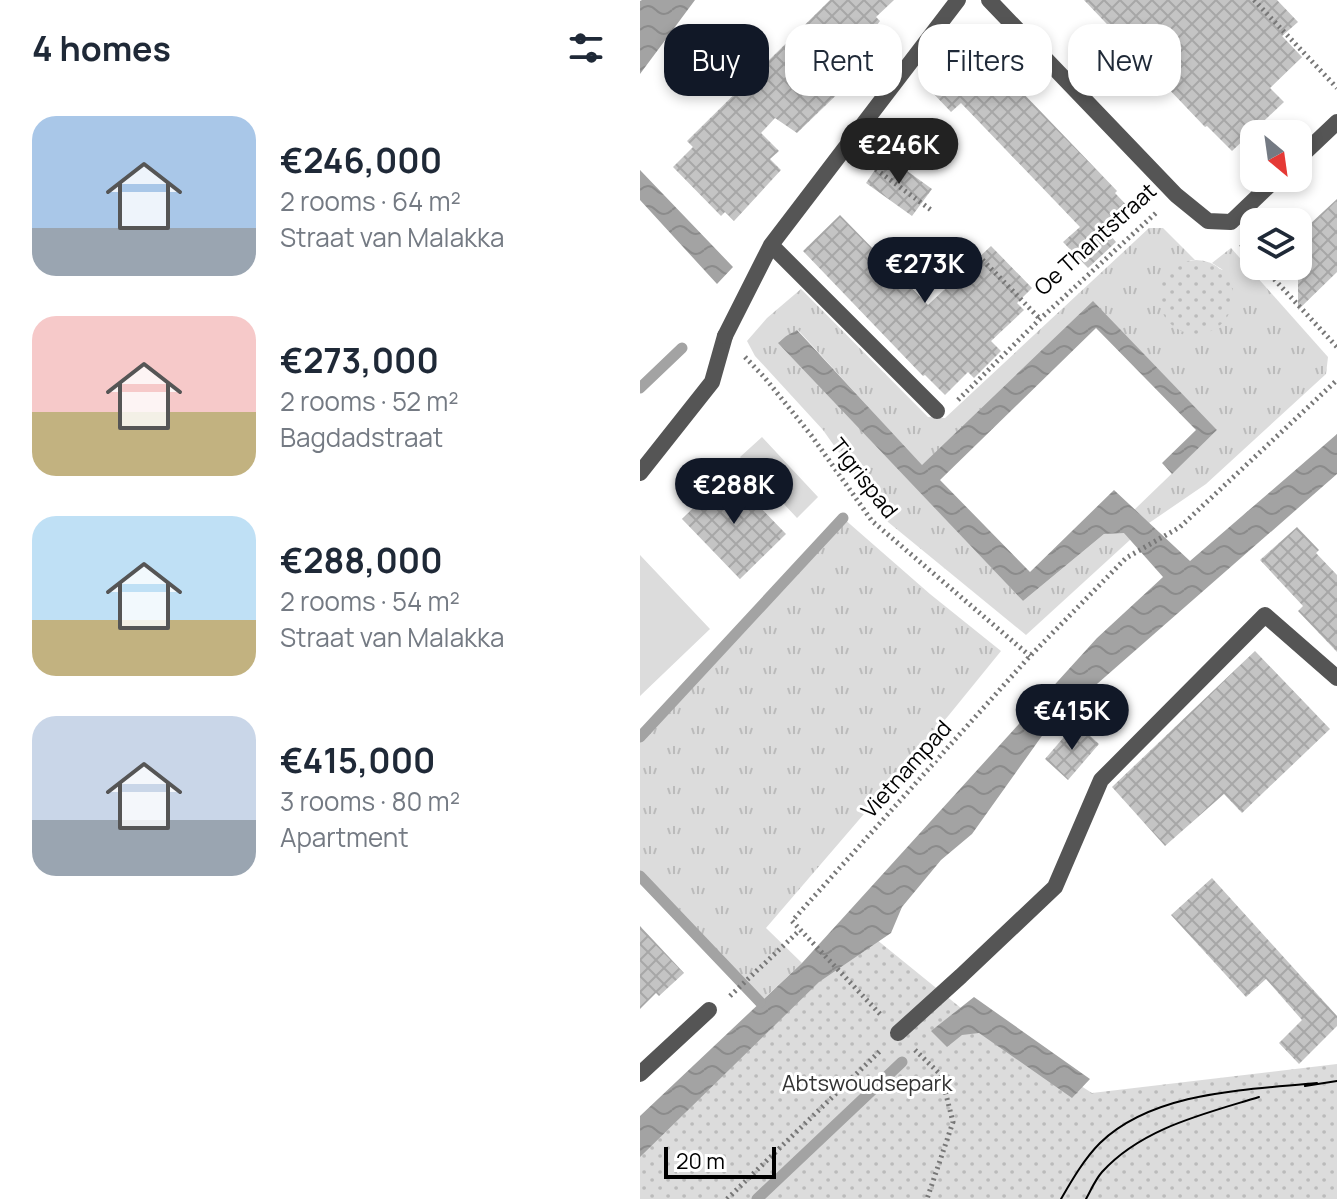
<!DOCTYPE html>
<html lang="en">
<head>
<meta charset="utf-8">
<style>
	body { margin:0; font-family:Manrope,sans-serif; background:#f2f2f3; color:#1f2937; height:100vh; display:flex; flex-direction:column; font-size:30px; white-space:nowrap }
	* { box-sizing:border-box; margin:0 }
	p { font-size:26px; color:#747a83 }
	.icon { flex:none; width:44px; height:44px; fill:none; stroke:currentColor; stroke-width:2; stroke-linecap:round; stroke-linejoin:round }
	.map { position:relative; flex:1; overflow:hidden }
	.side { display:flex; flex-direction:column; background:#fff; width:640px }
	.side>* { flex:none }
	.guide { position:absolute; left:24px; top:24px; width:552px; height:72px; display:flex; gap:16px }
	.needle { width:52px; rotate:151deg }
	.fabs { position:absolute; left:600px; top:120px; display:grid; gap:16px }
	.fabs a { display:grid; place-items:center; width:72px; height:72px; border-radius:16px; background:#fff; box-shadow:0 4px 12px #0003; font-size:40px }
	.scale { position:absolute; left:24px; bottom:20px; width:112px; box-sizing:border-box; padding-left:8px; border:4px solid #000; border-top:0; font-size:22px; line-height:28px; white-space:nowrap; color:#000; -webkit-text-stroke:6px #fff; paint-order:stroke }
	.price { position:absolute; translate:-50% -68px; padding:0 18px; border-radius:28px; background:#111827; color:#fff; font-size:26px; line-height:52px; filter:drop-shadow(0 2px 4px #0008) }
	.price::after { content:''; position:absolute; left:50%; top:48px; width:24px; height:18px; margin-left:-12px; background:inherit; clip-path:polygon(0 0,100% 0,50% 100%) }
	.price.on { background:#222; color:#fff }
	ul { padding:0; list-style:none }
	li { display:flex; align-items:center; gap:24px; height:200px; padding:0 32px }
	li span { display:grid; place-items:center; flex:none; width:224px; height:160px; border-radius:24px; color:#555 }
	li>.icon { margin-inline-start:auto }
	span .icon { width:96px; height:96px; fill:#fffc; stroke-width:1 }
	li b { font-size:34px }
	h2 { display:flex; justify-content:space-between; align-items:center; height:96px; padding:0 32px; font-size:34px }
	.pill { padding:0 28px; border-radius:24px; background:#fff; box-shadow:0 4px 12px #0003; font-size:28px; line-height:72px }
	.pill.on { background:#111827; color:#fff }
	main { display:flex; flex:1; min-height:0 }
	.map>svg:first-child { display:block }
	.grass { fill:url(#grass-tufts) }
	.park { fill:url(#park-dots) }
	.pitch { fill:#dcdcdc }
	.water { fill:url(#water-waves) }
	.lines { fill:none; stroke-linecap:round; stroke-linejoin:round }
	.stream { stroke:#a3a3a3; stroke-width:11 }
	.building { fill:url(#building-cross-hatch) }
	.path { stroke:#777; stroke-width:5; stroke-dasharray:2 4; stroke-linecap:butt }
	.lane { stroke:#555; stroke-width:16 }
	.street { stroke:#555; stroke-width:16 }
	.tram { stroke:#000; stroke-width:2 }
	.labels { text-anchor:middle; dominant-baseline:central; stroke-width:6; stroke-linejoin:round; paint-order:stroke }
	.street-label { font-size:22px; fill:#000; stroke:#fff }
	.park-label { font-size:22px; fill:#333; stroke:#fff }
</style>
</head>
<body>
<main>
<section class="side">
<h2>4 homes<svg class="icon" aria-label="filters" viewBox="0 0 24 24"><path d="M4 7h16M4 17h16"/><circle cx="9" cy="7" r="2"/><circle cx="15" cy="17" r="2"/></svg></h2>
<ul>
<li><span style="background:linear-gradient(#a9c7e8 70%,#9aa5b1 0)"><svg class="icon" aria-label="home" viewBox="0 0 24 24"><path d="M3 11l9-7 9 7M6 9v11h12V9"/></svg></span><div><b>€246,000</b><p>2 rooms · 64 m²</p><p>Straat van Malakka</p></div></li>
<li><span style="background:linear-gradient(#f6c9c9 60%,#c2b280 0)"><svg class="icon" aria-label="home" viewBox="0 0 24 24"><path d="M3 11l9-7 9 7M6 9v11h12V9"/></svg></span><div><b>€273,000</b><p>2 rooms · 52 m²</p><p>Bagdadstraat</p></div></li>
<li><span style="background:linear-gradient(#bfe0f5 65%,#c2b280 0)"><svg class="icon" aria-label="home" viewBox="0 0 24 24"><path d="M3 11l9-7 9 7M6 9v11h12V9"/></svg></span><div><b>€288,000</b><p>2 rooms · 54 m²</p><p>Straat van Malakka</p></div></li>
<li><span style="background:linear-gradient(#c9d6e8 65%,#9aa5b1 0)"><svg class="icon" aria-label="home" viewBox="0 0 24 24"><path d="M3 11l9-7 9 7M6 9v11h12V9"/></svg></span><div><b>€415,000</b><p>3 rooms · 80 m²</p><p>Apartment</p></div></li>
</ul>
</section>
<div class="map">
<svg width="697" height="1199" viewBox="0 0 697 1199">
	<defs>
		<pattern id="grass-tufts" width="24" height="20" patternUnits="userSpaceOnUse" patternTransform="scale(2)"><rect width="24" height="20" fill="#dcdcdc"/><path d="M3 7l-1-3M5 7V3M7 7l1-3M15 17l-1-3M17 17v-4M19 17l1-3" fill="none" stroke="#bbb"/></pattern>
		<pattern id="park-dots" width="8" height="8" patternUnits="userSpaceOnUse" patternTransform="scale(2)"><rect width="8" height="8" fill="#dcdcdc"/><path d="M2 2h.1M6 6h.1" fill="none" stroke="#bbb" stroke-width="1.8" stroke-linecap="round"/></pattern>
		<pattern id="water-waves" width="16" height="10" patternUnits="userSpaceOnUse" patternTransform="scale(2)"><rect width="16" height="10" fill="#a3a3a3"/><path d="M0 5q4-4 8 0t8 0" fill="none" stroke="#8b8b8b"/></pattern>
		<pattern id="building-cross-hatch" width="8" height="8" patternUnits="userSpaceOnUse" patternTransform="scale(2)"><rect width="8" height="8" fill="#c4c4c4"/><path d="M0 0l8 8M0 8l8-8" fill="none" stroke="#a7a7a7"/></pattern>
	</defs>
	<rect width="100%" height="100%" fill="#fff"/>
	<path class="grass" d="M509 228H523L555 260H548L583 270 572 263 591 248 688 357 686 374 566 484 509 523 494 510 577 430 453 302 282 466 158 330 146 336 139 342 383 601 464 534 484 532 491 539 386 635 248 522 183 430 115 356 107 341 127 318 161 289 288 417 305 418Z
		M203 518 290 594 361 651 309 715 126 928 162 963 120 1002 0 876V737Z"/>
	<path class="park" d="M519 297a37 37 0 1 1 74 0a37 37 0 1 1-74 0Z
		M226 931 332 1017 452 1093 697 1064V1199H0V1134Z"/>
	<path class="pitch" d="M122 437 178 497 157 518 100 457Z
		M0 555 70 629 0 696Z"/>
	<path class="water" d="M2 0H55L0 74V1Z
		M0 170 93 267 77 284 0 200Z
		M453 301 577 430 532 474 522 463 556 430 456 328 300 480 390 572 474 490 550 561 697 434V474L409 726 332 834 301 860 262 907 251 933 179 982 0 1157V1116L162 963 457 638 523 577 484 533 464 534 383 601 138 343 146 336 157 330 282 465Z
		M334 997 450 1079 432 1098 339 1033 322 1035 307 1047 291 1031Z"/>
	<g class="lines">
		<path class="stream" d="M0 388 42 348
			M0 737 203 518
			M0 876 120 1002
			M117 1199 262 1062"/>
	</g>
	<path class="building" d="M190 0H254L236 17 240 21 234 29 200 62 214 78 157 133 135 118 121 133 139 151 130 159 141 170 94 221 85 212 81 216 33 167 53 147 47 141Z
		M444 0H637L658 22 642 36 662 57 630 88 644 102 592 151 567 126 565 127Z
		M337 45 477 191 475 193 494 213 471 236 476 242 448 268 423 242 440 227 321 103 311 112 291 91Z
		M245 155 292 189 272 216 226 183Z
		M697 199V272L658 310V235Z
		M200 215 288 305 351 246 392 288 377 303 384 310 351 341 361 351 334 378 328 372 305 395 285 375 283 376 163 251Z
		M88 474 146 534 100 579 42 519Z
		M657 527 679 550 676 553 697 575V652L658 611 663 606 620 560Z
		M615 651 690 729 602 813 584 794 525 846 472 787Z
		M436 723 459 744 428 780 405 759Z
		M572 878 697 1016V1026L659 1064 639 1043 662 1020 626 979 606 997 531 915Z
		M0 926 44 973 19 996 16 993 0 1009Z"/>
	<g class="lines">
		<path class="path" d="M614 0 697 88
			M226 162 291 210
			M601 244 614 257
			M330 247 400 319
			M622 266 697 347
			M105 357 125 378 171 435 232 521 390 656
			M318 400 400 319 517 212
			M90 996 160 930
			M240 1014 152 921 390 656 486 558 540 527 697 380
			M275 1050 301 1075 313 1122 287 1199
			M87 1199 240 1051"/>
		<path class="lane" d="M0 473 72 382 85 336
			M258 1033 321 976 415 887 461 780 625 615 697 678
			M0 1074 69 1010"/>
		<path class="street" d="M349 0 536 195 568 221 591 222 637 178
			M658 159 697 122
			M131 245 297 411
			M85 336 131 245 318 0"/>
		<path class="tram" d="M665 1086 697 1081
			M421 1199C432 1180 444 1159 460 1143 514 1091 607 1090 677 1083
			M446 1199C451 1190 455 1180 462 1172 502 1128 564 1114 619 1097"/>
	</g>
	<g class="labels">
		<g class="street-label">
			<text transform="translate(455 239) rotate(-42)">Oe Thantstraat</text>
			<text transform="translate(224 478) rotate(52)">Tigrispad</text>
			<text transform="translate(266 769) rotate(-48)">Vietnampad</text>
		</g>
		<g class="park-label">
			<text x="227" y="1083">Abtswoudsepark</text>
		</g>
	</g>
</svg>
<div class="fabs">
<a><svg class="needle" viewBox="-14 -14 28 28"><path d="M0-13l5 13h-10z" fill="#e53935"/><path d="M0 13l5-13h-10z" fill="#747a83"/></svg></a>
<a><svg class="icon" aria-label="layers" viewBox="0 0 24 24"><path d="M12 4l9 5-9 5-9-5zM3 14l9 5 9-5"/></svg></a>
</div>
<div class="scale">20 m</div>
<b class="price on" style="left:259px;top:186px">€246K</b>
<b class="price" style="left:285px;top:305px">€273K</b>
<b class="price" style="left:94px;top:526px">€288K</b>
<b class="price" style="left:432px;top:752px">€415K</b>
<div class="guide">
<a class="pill on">Buy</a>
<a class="pill">Rent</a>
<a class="pill">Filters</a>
<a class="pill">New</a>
</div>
</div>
</main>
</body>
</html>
